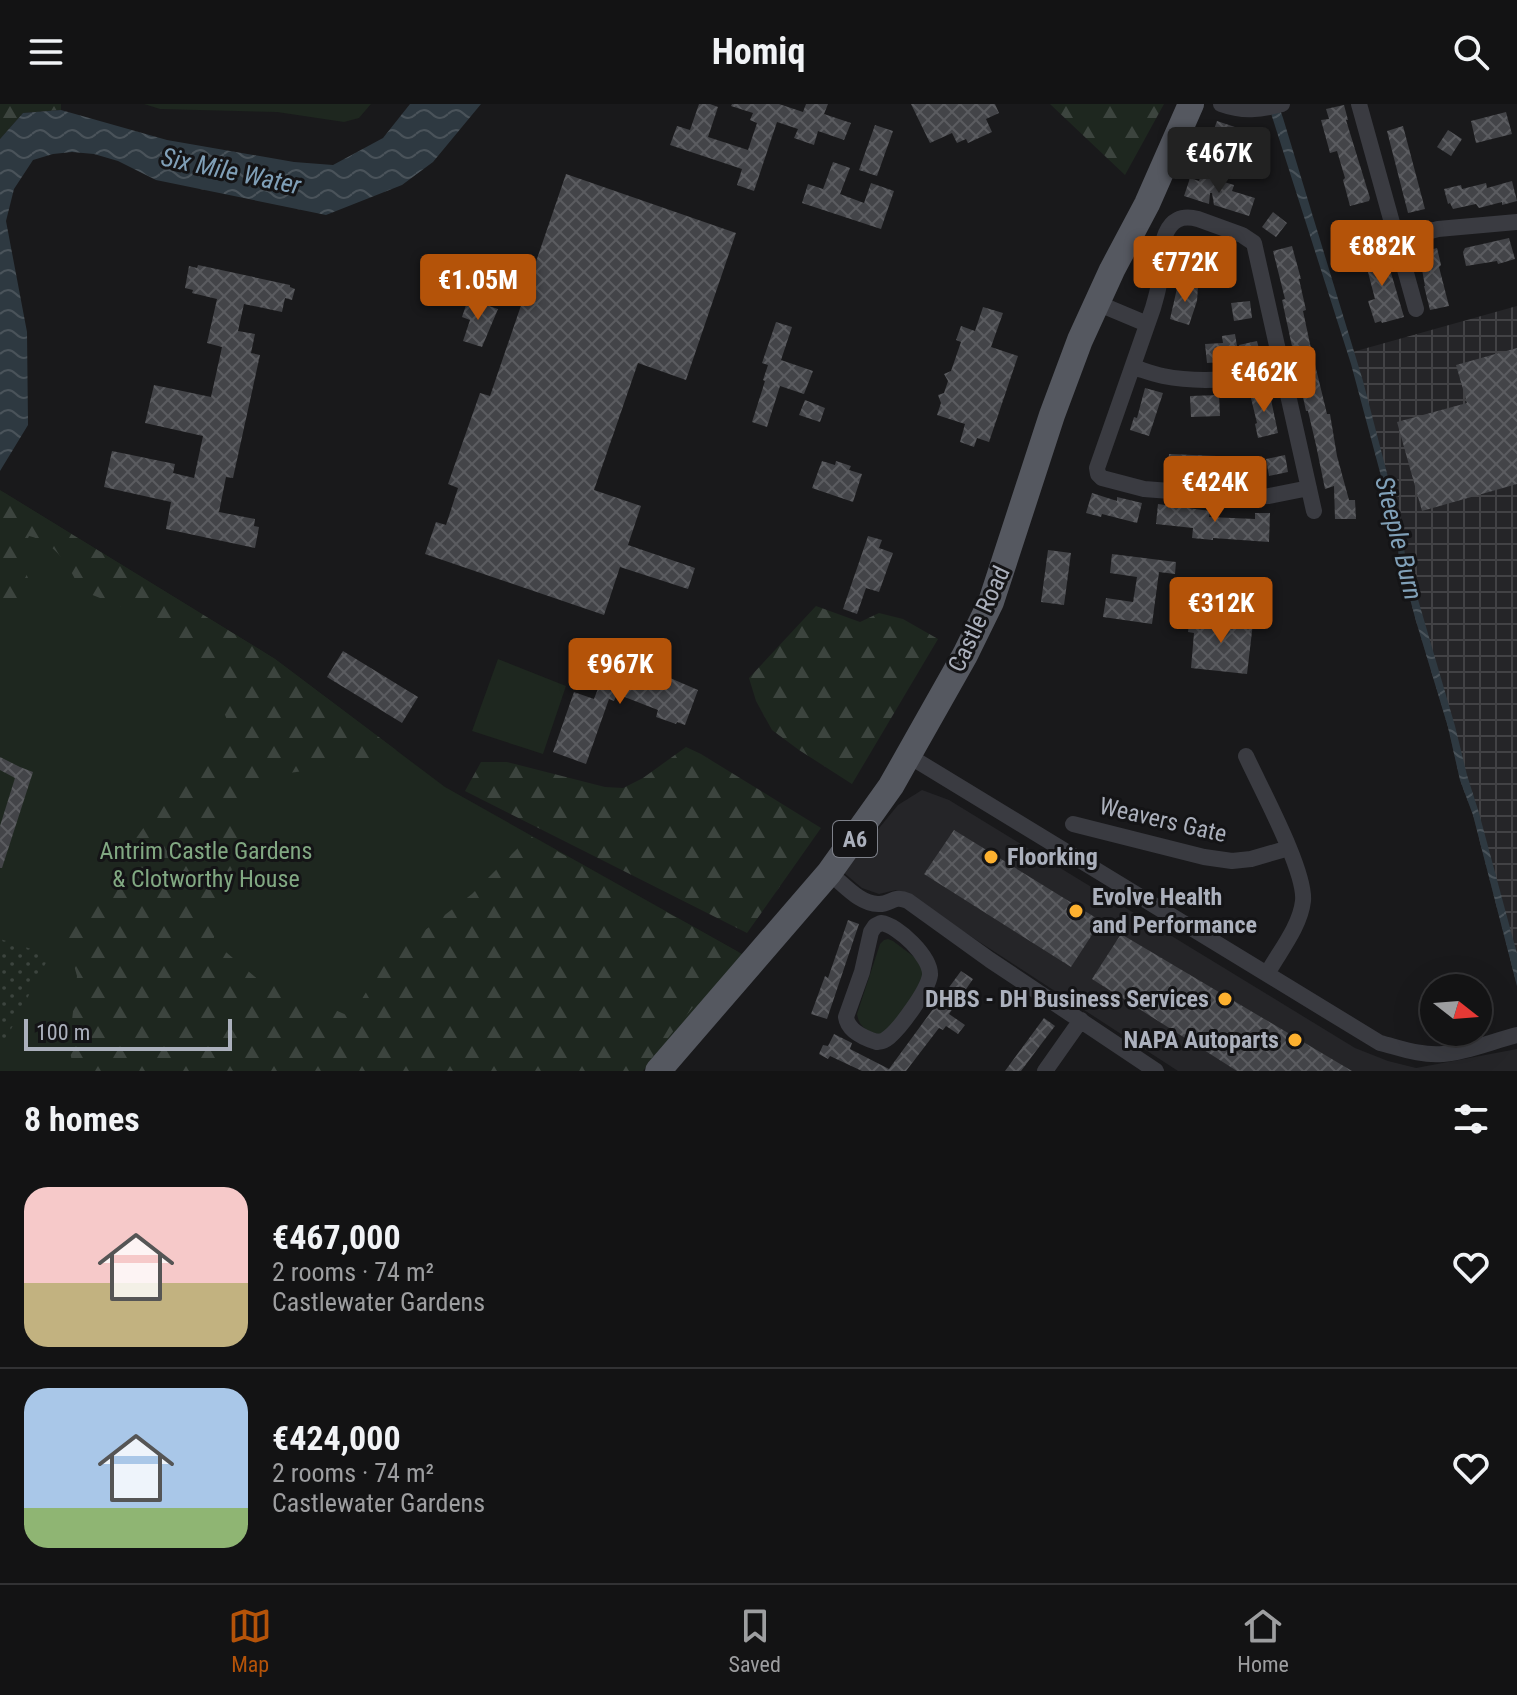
<!DOCTYPE html>
<html lang="en">
<head>
<meta charset="utf-8">
<style>
	body { margin:0; font-family:"Roboto Condensed",sans-serif; background:#202022; color:#f1f3f6; height:100vh; display:flex; flex-direction:column; font-size:30px; white-space:nowrap }
	* { box-sizing:border-box; margin:0 }
	p { font-size:26px; color:#9d9ea0 }
	.icon { flex:none; width:44px; height:44px; fill:none; stroke:currentColor; stroke-width:2; stroke-linecap:round; stroke-linejoin:round }
	.map { position:relative; height:967px; overflow:hidden }
	.side { display:flex; flex-direction:column; background:#131314; flex:1 }
	.side>* { flex:none }
	.needle { width:52px; rotate:107deg }
	.buttons { position:absolute; left:1420px; top:870px; display:grid; gap:16px }
	.buttons a { display:grid; place-items:center; width:72px; height:72px; border-radius:50%; background:#131314; box-shadow:0 8px 32px #0002,0 0 0 2px #323234; font-size:40px }
	.scale { position:absolute; left:24px; bottom:20px; width:208px; box-sizing:border-box; padding-left:8px; border:4px solid #abb0bc; border-top:0; font-size:22px; line-height:28px; white-space:nowrap; color:#abb0bc; -webkit-text-stroke:6px #141416; paint-order:stroke }
	.price { position:absolute; translate:-50% -68px; padding:0 18px; border-radius:8px; background:#b45309; color:#fff; font-size:26px; line-height:52px; filter:drop-shadow(0 2px 4px #0008) }
	.price::after { content:''; position:absolute; left:50%; top:48px; width:24px; height:18px; margin-left:-12px; background:inherit; clip-path:polygon(0 0,100% 0,50% 100%) }
	.price.current { background:#222; color:#fff }
	ul { padding:0; list-style:none }
	li { display:flex; align-items:center; gap:24px; height:200px; padding:0 24px }
	li+li { border-top:2px solid #323234 }
	li span { display:grid; place-items:center; flex:none; width:224px; height:160px; border-radius:24px; color:#555 }
	li>.icon { margin-inline-start:auto }
	span .icon { width:96px; height:96px; fill:#fffc; stroke-width:1 }
	li b { font-size:34px }
	h2 { display:flex; justify-content:space-between; align-items:center; height:96px; padding:0 24px; font-size:34px }
	header { display:flex; justify-content:space-between; align-items:center; height:104px; padding:0 24px; background:#131314; font-size:36px; font-weight:700 }
	.tabs { display:flex; justify-content:space-around; align-items:center; height:112px; border-top:2px solid #323234; background:#131314; font-size:22px; color:#9d9ea0 }
	.tabs a { display:grid; justify-items:center; gap:4px }
	.tabs .current { color:#b45309 }
	.map>svg:first-child { display:block }
	.built { fill:#252528 }
	.industrial { fill:url(#industrial-grid) }
	.green { fill:#1e271f }
	.forest { fill:url(#forest-firs) }
	.garden { fill:url(#garden-dots) }
	.water { fill:url(#water-waves) }
	.building { fill:url(#building-cross-hatch) }
	.lines { fill:none; stroke-linecap:round; stroke-linejoin:round }
	.street { stroke:#3a3b41; stroke-width:16 }
	.primary { stroke:#555860; stroke-width:26 }
	.poi-dot { fill:#fdb12f; stroke:#141416; stroke-width:3 }
	.labels { text-anchor:middle; dominant-baseline:central; stroke-width:6; stroke-linejoin:round; paint-order:stroke }
	.shield { fill:#141416; stroke:#7e818a; stroke-width:2 }
	.shield-label { font-size:22px; font-weight:bold; fill:#abb0bc }
	.street-label { font-size:24px; fill:#abb0bc; stroke:#141416 }
	.park-label { font-size:24px; fill:#81a882; stroke:#141416 }
	.poi-label { font-size:24px; font-weight:bold; fill:#abb0bc; stroke:#141416; text-anchor:start }
	.water-label { font-size:26px; font-style:italic; fill:#80a0b8; stroke:#141416 }
</style>
</head>
<body>
<header><svg class="icon" aria-label="menu" viewBox="0 0 24 24"><path d="M4 6h16M4 12h16M4 18h16"/></svg>Homiq<svg class="icon" aria-label="search" viewBox="0 0 24 24"><circle cx="10" cy="10" r="6"/><path d="M15 15l6 6"/></svg></header>
<div class="map">
<svg width="1517" height="967" viewBox="0 0 1517 967">
	<defs>
		<pattern id="industrial-grid" width="8" height="8" patternUnits="userSpaceOnUse" patternTransform="scale(2)"><rect width="8" height="8" fill="#252528"/><path d="M0 4h8M4 0v8" fill="none" stroke="#424245"/></pattern>
		<pattern id="forest-firs" width="22" height="20" patternUnits="userSpaceOnUse" patternTransform="scale(2)"><rect width="22" height="20" fill="#1e271f"/><path d="M5 1l3.5 6h-7zM16 11l3.5 6h-7z" fill="#3c443e"/></pattern>
		<pattern id="garden-dots" width="8" height="8" patternUnits="userSpaceOnUse" patternTransform="scale(2)"><rect width="8" height="8" fill="#1e271f"/><path d="M2 2h.1M6 6h.1" fill="none" stroke="#3c443e" stroke-width="1.8" stroke-linecap="round"/></pattern>
		<pattern id="water-waves" width="16" height="10" patternUnits="userSpaceOnUse" patternTransform="scale(2)"><rect width="16" height="10" fill="#2e3941"/><path d="M0 5q4-4 8 0t8 0" fill="none" stroke="#4a535a"/></pattern>
		<pattern id="building-cross-hatch" width="8" height="8" patternUnits="userSpaceOnUse" patternTransform="scale(2)"><rect width="8" height="8" fill="#434448"/><path d="M0 0l8 8M0 8l8-8" fill="none" stroke="#5b5c60"/></pattern>
	</defs>
	<rect width="100%" height="100%" fill="#19191b"/>
	<path class="built" d="M922 686 949 696 1355 944 1388 957 1416 964 1517 945V967H1178L961 826 909 790 896 786 879 790 862 784 843 768 898 701Z"/>
	<path class="industrial" d="M1517 202V882L1473 711 1460 676 1448 623 1416 517 1399 454 1397 430 1349 249Z"/>
	<path class="green" d="M144 0H371L359 14 344 18 277 8 160 5Z
		M0 386 275 555 445 683 744 851 643 967H0Z
		M498 555 566 582 543 650 472 627Z
		M888 835 893 837 921 858 925 874 890 926 882 931C868 928 859 924 857 910L880 840 884 836Z"/>
	<path class="forest" d="M0 0H61V6L23 9 0 35Z
		M1050 0H1164L1125 71Z
		M3 388 275 555 396 646 385 658 370 661 340 662 260 673 241 691 237 745 213 837 261 878 290 886 351 913 385 857 472 790 530 732 738 848 641 967H74L69 943 77 872 65 829 70 818 123 753 156 706 207 659 230 624 210 571 196 548 160 518 80 486C70 462 55 438 29 432L19 453 31 481 29 491 9 509 0 519V390Z
		M816 502 860 518 879 509 903 515 938 535 852 680 799 646 772 626 756 597 749 574Z
		M686 643 701 650 821 724 747 829 465 687 481 658H507L605 683 623 684 643 674Z"/>
	<path class="garden" d="M0 835 50 851 0 946Z"/>
	<path class="water" d="M410 0H481L433 58 402 81 326 111 156 76 118 57 94 50 72 48 53 50 33 56 14 85 6 117 27 228 28 321 0 367V35L23 9 61 6 167 36 294 58 333 61 383 34Z
		M1268 0H1278L1283 14 1363 277 1401 423 1405 451 1455 622 1467 671 1479 709 1513 835 1517 849V882L1473 711 1460 676 1448 623 1416 517 1399 454 1396 428 1351 260Z"/>
	<path class="building" d="M699 0H710L718 3 708 33 748 46 757 19 750 16 753 9 731 2 732 0H779L803 8 806 0H828L824 10 851 19 844 36 818 27 814 41 794 34 798 25 777 18 754 87 737 81 742 65 670 41 677 22 690 26Z
		M911 0H995L999 9 986 15 992 28 968 39 966 35 957 39 952 29 930 39Z
		M1344 1 1348 16H1346L1370 94 1369 97 1350 102 1343 76 1345 74 1337 47 1330 49 1321 16 1329 15 1326 5Z
		M1506 8 1512 30 1476 39 1471 17Z
		M1217 17 1235 23 1229 42 1210 36Z
		M875 21 893 27 877 72 859 66Z
		M1403 22 1425 105 1408 109 1387 27Z
		M1448 26 1462 35 1451 52 1437 43Z
		M833 58 850 64 840 90 864 99 871 79 894 87 881 125 802 99 808 80 823 85Z
		M566 70 736 129 686 276 638 259 594 386 641 402 628 441 695 464 688 485 620 463 604 511 425 450 436 418 446 421 458 384 448 380 480 289 490 292Z
		M1201 71 1234 81 1232 87 1255 94 1249 112 1214 101 1212 89H1210L1209 100 1184 92 1190 74 1199 77Z
		M1512 77 1517 97 1502 101V98L1479 104 1476 100 1453 105 1450 99 1448 100 1444 85 1461 81 1462 85 1486 79 1487 84Z
		M1273 108 1287 119 1276 133 1262 123Z
		M1509 134 1515 155 1498 160 1497 157 1466 162 1463 148 1465 144Z
		M1292 142 1301 175H1299L1306 206 1303 207 1310 240 1327 310H1330L1337 352 1349 396H1355L1356 415H1335L1334 382 1325 385 1316 341 1308 307H1306L1282 196 1285 195 1273 147Z
		M1382 144 1384 145 1404 213 1382 219 1381 217 1375 219 1368 197 1375 195 1363 149Z
		M1437 144 1441 161 1439 163 1449 202 1430 206 1424 182H1425L1419 149Z
		M198 161 290 181V183L295 185 292 196 285 194 282 208 244 200 238 227 255 230 251 249 260 251 233 374 226 373 219 408 255 415 254 422 259 423 255 444 166 425 171 398 104 383 112 347 175 360 173 369 194 374 203 332 145 319 154 281 211 293 222 243 207 239 217 195 192 189 193 186 185 184 189 162 197 164Z
		M1178 180 1198 182 1197 197 1189 221 1170 215Z
		M468 195 498 205 482 243 463 237 470 216 462 213Z
		M1250 197 1252 214 1234 217 1231 199Z
		M983 203 1003 209 991 243 1018 252 989 338 977 334 974 343 960 338 965 320 937 311 941 299 938 291 944 289 948 277 944 270 951 267 961 238 956 236 961 222 975 227Z
		M776 218 792 223 781 256 813 267 804 290 780 282 767 323 752 318 765 277 763 276 768 261 762 259Z
		M1235 230 1238 248 1219 253 1220 258 1207 259 1205 240 1223 239 1222 232Z
		M1257 237 1261 253 1243 258 1239 241Z
		M1517 244V380L1422 407 1397 318 1467 299 1456 261Z
		M1145 284 1163 289 1149 332 1130 326 1134 313 1137 314Z
		M1269 286 1278 329 1258 334 1255 320 1257 319 1250 290Z
		M1219 291 1220 312 1191 313 1190 292Z
		M805 296 825 304 820 318 799 311Z
		M1169 350 1240 353 1239 374 1168 370Z
		M1285 351 1288 368 1269 372 1266 355Z
		M822 357 835 361 836 357 851 362 849 366 862 370 853 398 812 384Z
		M1092 389 1117 397V393L1142 399 1137 419 1102 410 1101 413 1086 409Z
		M1158 400 1210 407 1209 413 1255 415V409H1270L1269 438 1213 434V436L1192 434 1193 424 1156 420Z
		M868 432 882 436 879 444 893 449 879 488 866 484 857 510 843 505Z
		M1048 446 1071 449 1064 501 1041 498Z
		M1112 450 1176 458 1175 470 1159 468 1152 520 1103 513 1106 494 1133 498 1137 473 1110 469Z
		M1237 475 1262 477 1260 496 1235 494Z
		M1190 512 1253 519 1247 570 1191 564 1194 529 1188 528Z
		M343 547 418 593 402 619 327 573Z
		M611 550 630 557 627 564 668 580 670 574 698 586 685 621 677 618 676 620 656 613 658 606 617 590 614 597 609 595 586 660 553 648 574 588 594 595Z
		M0 653 20 663 33 668 2 764H0V722L15 674 0 666Z
		M954 726 1101 817 1071 863 924 770Z
		M848 816 859 820 827 915 811 910 825 872 828 874Z
		M1121 830 1352 967H1237L1092 875Z
		M961 867 973 875 949 910 965 921 958 930 946 922 943 926 939 924 906 967H862L830 952 828 955 819 950 823 941 828 942 834 930 852 939 850 945 889 965Z
		M1044 914 1055 922 1045 935 1021 967H1005Z"/>
	<g class="lines">
		<path class="street" d="M1221 0C1243 8 1260 6 1282 0
			M1359 0 1416 205
			M1397 136 1438 125 1517 118
			M1097 199 1147 220
			M1133 263C1143 266 1153 270 1163 272 1202 280 1244 275 1282 267
			M1309 384 1269 392 1249 393 1144 385 1102 374 1098 370 1097 364 1153 204C1155 196 1158 188 1159 179 1161 155 1158 104 1198 115L1242 131 1254 139 1314 407
			M909 652 1380 939C1400 944 1421 952 1443 950 1468 948 1493 937 1517 931
			M1246 652C1260 683 1306 767 1303 797 1300 823 1279 848 1267 870
			M1073 720 1204 753 1232 757 1251 755 1289 744
			M829 769C843 779 859 800 878 800 891 801 893 790 908 797L990 856 1156 967
			M881 819C898 821 931 853 930 871 928 886 901 923 889 933 884 937 883 937 877 938 864 934 848 927 846 913L862 868 871 828 875 822Z
			M1045 967 1081 916"/>
		<path class="primary" d="M658 967 829 769 891 682 965 551 991 498 1052 311 1080 236 1112 166 1147 100 1191 0"/>
	</g>
	<g class="poi-dot">
		<circle cx="991" cy="753" r="8"/>
		<circle cx="1076" cy="807" r="8"/>
		<circle cx="1225" cy="895" r="8"/>
		<circle cx="1295" cy="936" r="8"/>
	</g>
	<g class="labels">
		<rect class="shield" x="833" y="717" width="44" height="36" rx="6"/>
		<g class="shield-label">
			<text x="855" y="735">A6</text>
		</g>
		<g class="street-label">
			<text transform="translate(979 515) rotate(-65)">Castle Road</text>
			<text transform="translate(1163 716) rotate(13)">Weavers Gate</text>
		</g>
		<g class="park-label">
			<text x="206" y="747">Antrim Castle Gardens<tspan x="206" dy="28">&amp; Clotworthy House</tspan></text>
		</g>
		<g class="poi-label">
			<text x="1007" y="753">Floorking</text>
			<text x="1092" y="793">Evolve Health<tspan x="1092" dy="28">and Performance</tspan></text>
			<text x="1209" y="895" text-anchor="end">DHBS - DH Business Services</text>
			<text x="1279" y="936" text-anchor="end">NAPA Autoparts</text>
		</g>
		<g class="water-label">
			<text transform="translate(231 67) rotate(12)">Six Mile Water</text>
			<text transform="translate(1399 434) rotate(76)">Steeple Burn</text>
		</g>
	</g>
</svg>
<div class="buttons">
<a><svg class="needle" viewBox="-14 -14 28 28"><path d="M0-13l5 13h-10z" fill="#e53935"/><path d="M0 13l5-13h-10z" fill="#9d9ea0"/></svg></a>
</div>
<div class="scale">100 m</div>
<b class="price current" style="left:1219px;top:91px">€467K</b>
<b class="price" style="left:1382px;top:184px">€882K</b>
<b class="price" style="left:1185px;top:200px">€772K</b>
<b class="price" style="left:478px;top:218px">€1.05M</b>
<b class="price" style="left:1264px;top:310px">€462K</b>
<b class="price" style="left:1215px;top:420px">€424K</b>
<b class="price" style="left:1221px;top:541px">€312K</b>
<b class="price" style="left:620px;top:602px">€967K</b>
</div>
<section class="side">
<h2>8 homes<svg class="icon" aria-label="filters" viewBox="0 0 24 24"><path d="M4 7h16M4 17h16"/><circle cx="9" cy="7" r="2"/><circle cx="15" cy="17" r="2"/></svg></h2>
<ul>
<li><span style="background:linear-gradient(#f6c9c9 60%,#c2b280 0)"><svg class="icon" aria-label="home" viewBox="0 0 24 24"><path d="M3 11l9-7 9 7M6 9v11h12V9"/></svg></span><div><b>€467,000</b><p>2 rooms · 74 m²</p><p>Castlewater Gardens</p></div><svg class="icon" aria-label="heart" viewBox="0 0 24 24"><path d="M12 20l-8-8c-3-5 5-10 8-4 3-6 11-1 8 4z"/></svg></li>
<li><span style="background:linear-gradient(#a9c7e8 75%,#8fb573 0)"><svg class="icon" aria-label="home" viewBox="0 0 24 24"><path d="M3 11l9-7 9 7M6 9v11h12V9"/></svg></span><div><b>€424,000</b><p>2 rooms · 74 m²</p><p>Castlewater Gardens</p></div><svg class="icon" aria-label="heart" viewBox="0 0 24 24"><path d="M12 20l-8-8c-3-5 5-10 8-4 3-6 11-1 8 4z"/></svg></li>
</ul>
</section>
<nav class="tabs">
<a class="current"><svg class="icon" aria-label="map" viewBox="0 0 24 24"><path d="M3 6l6-2 6 2 6-2v14l-6 2-6-2-6 2zM9 4v14M15 6v14"/></svg>Map</a>
<a><svg class="icon" aria-label="saved" viewBox="0 0 24 24"><path d="M7 4h10v16l-5-4-5 4z"/></svg>Saved</a>
<a><svg class="icon" aria-label="home" viewBox="0 0 24 24"><path d="M3 11l9-7 9 7M6 9v11h12V9"/></svg>Home</a>
</nav>
</body>
</html>
